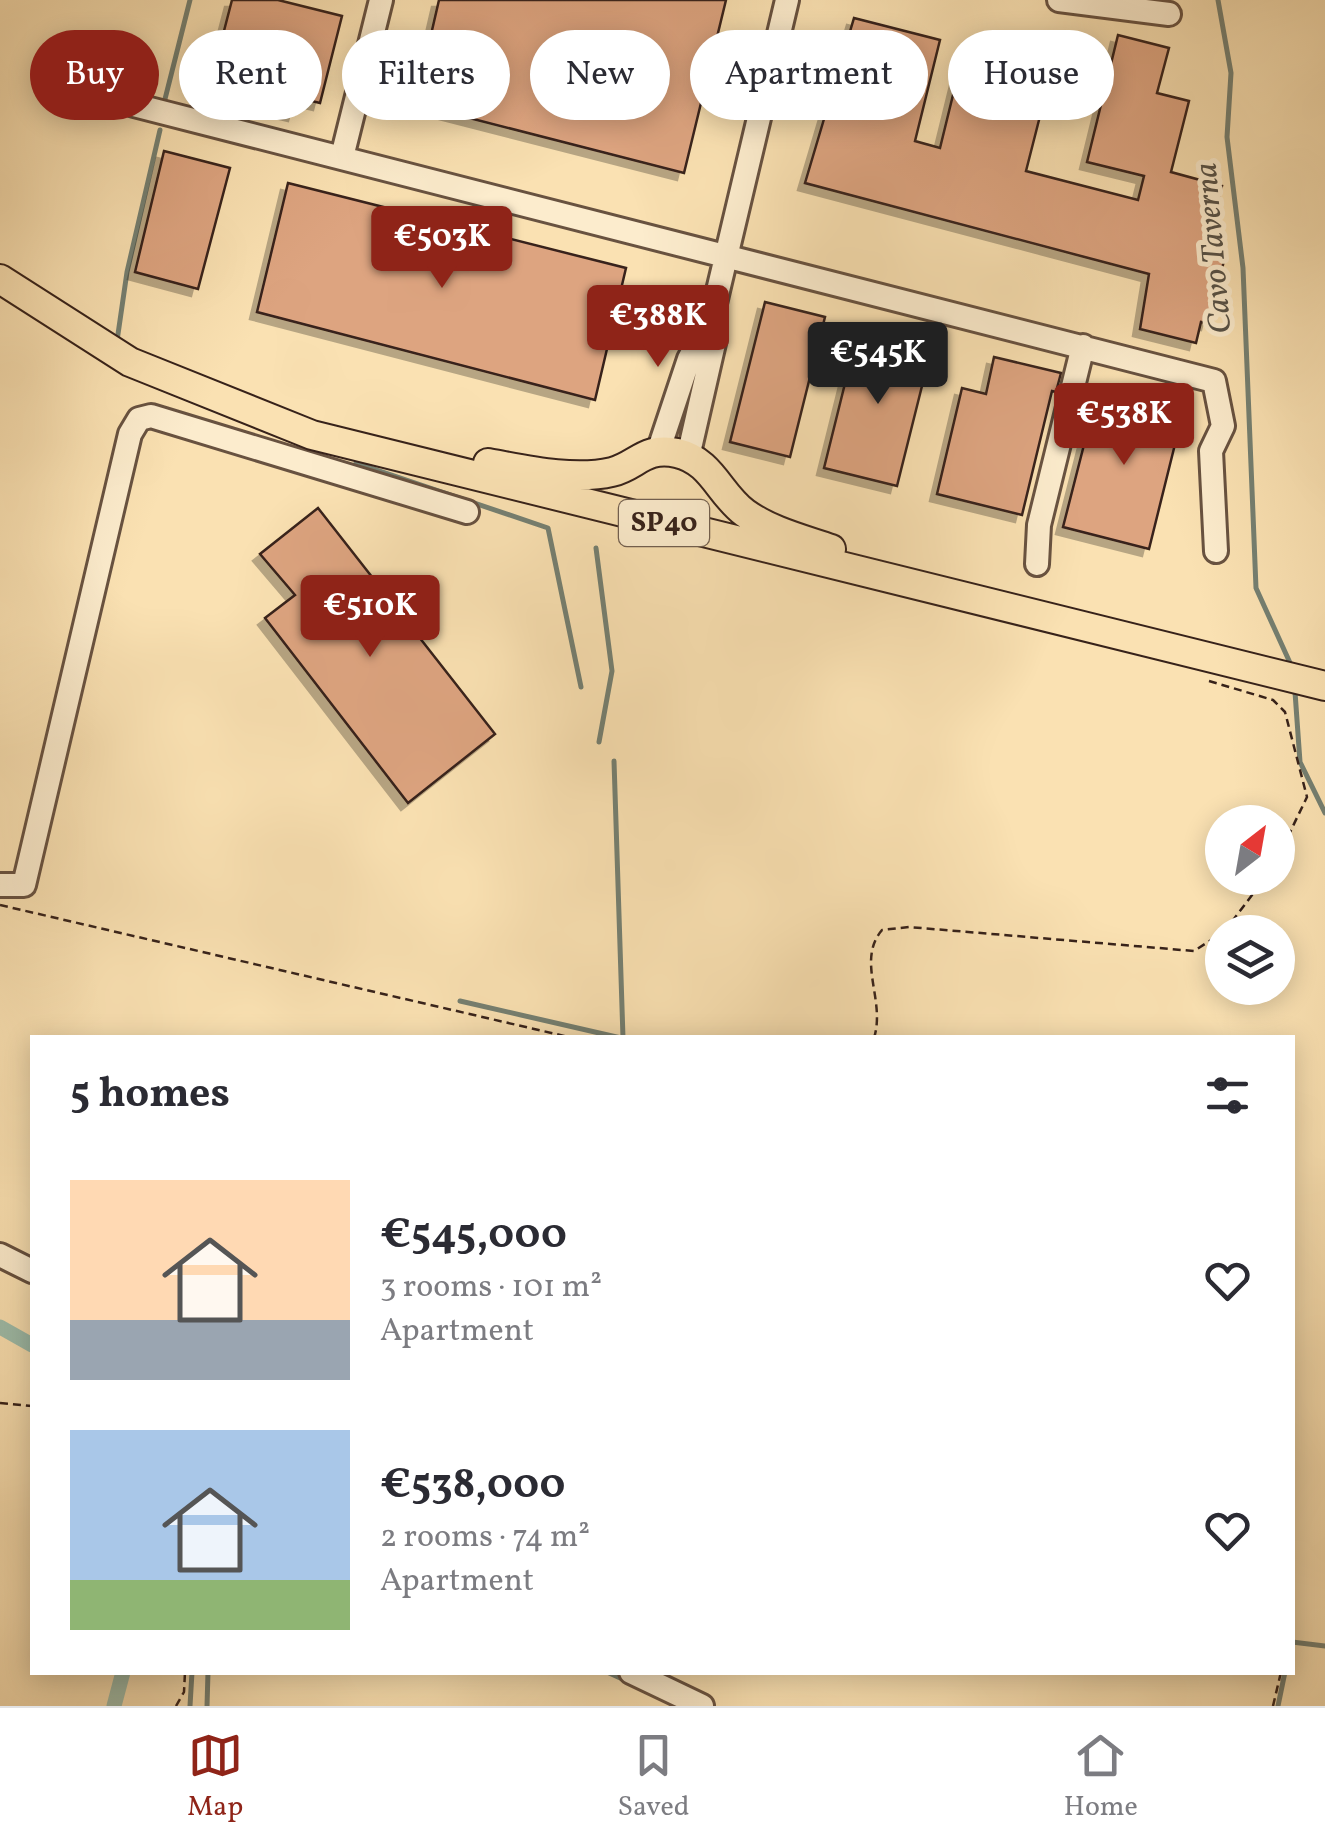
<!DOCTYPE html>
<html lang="en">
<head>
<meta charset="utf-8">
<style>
	body { margin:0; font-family:Vollkorn,serif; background:#f2f2f3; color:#2b2b33; height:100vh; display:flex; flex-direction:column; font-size:38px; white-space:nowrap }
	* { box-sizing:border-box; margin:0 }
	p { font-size:32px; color:#7c7c81 }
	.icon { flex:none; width:55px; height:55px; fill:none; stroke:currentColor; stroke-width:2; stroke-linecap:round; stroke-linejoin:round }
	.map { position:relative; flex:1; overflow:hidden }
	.panel { position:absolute; left:30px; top:1035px; width:1265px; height:640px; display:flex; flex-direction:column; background:#fff; border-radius:0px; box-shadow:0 5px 25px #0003 }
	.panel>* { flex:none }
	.top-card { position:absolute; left:30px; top:30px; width:1265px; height:90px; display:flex; gap:20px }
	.needle { width:65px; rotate:31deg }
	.tools { position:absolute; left:1205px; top:805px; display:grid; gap:20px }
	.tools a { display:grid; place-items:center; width:90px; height:90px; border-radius:50%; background:#fff; box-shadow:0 5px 25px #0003; font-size:50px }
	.price { position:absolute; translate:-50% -85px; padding:0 22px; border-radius:10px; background:#8f2418; color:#fff; font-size:32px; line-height:65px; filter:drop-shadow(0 2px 5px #0008) }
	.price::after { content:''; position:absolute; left:50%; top:60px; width:30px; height:22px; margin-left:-15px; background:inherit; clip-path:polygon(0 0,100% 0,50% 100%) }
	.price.selected { background:#222; color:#fff }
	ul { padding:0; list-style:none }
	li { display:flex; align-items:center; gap:30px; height:250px; padding:0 40px }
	li span { display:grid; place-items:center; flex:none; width:280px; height:200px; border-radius:0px; color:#555 }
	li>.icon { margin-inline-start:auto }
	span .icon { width:120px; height:120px; fill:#fffc; stroke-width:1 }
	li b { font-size:42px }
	h2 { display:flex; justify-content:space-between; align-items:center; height:120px; padding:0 40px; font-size:42px }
	.pill { padding:0 35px; border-radius:45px; background:#fff; box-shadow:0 5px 25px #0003; font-size:35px; line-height:90px }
	.pill.selected { background:#8f2418; color:#fff }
	.tabs { display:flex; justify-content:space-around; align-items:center; height:140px; border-top:2px solid #e1e1e2; background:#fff; font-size:28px; color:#7c7c81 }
	.tabs a { display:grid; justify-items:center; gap:5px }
	.tabs .selected { color:#8f2418 }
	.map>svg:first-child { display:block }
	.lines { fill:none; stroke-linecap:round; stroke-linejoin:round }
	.stream { stroke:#758072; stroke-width:5 }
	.canal { stroke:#9ebeac; stroke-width:15 }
	.building { fill:#dda480; stroke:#37221a; stroke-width:2.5; filter:url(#shadow) }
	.minor-casing { stroke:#685240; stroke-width:28 }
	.major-casing { stroke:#37221a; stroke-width:32 }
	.path { stroke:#37221a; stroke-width:2.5; stroke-dasharray:8 5; stroke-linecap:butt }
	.minor { stroke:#fceccd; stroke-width:22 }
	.major { stroke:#fae1b2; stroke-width:28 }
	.labels { text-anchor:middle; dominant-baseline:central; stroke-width:10; stroke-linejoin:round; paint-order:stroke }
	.shield { fill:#fceccd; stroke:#725f50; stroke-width:2.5 }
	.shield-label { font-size:28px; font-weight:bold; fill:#37221a }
	.water-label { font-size:32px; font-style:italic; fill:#565146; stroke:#fceccd }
</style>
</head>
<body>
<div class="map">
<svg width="1325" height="1706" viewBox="0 0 1325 1706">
	<defs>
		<filter id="shadow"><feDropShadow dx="-7" dy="7" stdDeviation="0" flood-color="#0004"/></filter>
	</defs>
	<rect width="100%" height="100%" fill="#fae1b2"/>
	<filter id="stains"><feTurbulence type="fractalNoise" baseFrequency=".002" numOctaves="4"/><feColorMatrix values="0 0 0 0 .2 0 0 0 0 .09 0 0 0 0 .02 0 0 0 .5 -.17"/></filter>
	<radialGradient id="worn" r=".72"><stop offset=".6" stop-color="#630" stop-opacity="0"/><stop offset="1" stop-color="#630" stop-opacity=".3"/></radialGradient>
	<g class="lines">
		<path class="stream" d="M1218 0 1231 73 1227 137 1243 268 1256 588 1291 665
			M164 103 190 0
			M117 341 127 272 160 130
			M160 388 318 451
			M356 463 548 528 581 687
			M596 548 612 671 599 742
			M1295 692 1300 762 1325 813
			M614 761 623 1038
			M460 1001 621 1038
			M1292 1642 1325 1646
			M607 1672 629 1682
			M190 1706 192 1672
			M207 1706 208 1672
			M1278 1706 1285 1672"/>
		<path class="canal" d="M0 1327 32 1345
			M114 1706 123 1672"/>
	</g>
	<path class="building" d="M232 0H278L342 16 320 103 299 98 295 114 240 101 244 85 212 77Z
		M439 0H726L684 173 415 104Z
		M854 18 940 40 915 141 940 148 965 46 1052 69 1026 171 1138 200 1144 176 1087 162 1118 35 1169 48 1157 93 1189 101 1171 172 1222 186 1206 248 1226 253 1208 323 1201 322 1196 343 1140 329 1149 274 805 183Z
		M164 151 230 168 198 289 135 272Z
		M288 183 626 268 595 400 257 312Z
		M765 302 825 317 790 457 730 442Z
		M859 327 932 346 897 486 824 468Z
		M994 357 1061 373 1056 392 1052 391 1022 515 937 494 962 388 986 394Z
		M1099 386 1184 408 1149 549 1063 527Z
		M318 508 495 734 408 803 265 618 295 595 260 554Z"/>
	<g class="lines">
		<g class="minor-casing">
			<path id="minor" d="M1059 0 1169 14
				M134 105 1214 381 1223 426 1211 451 1216 551
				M342 157 381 0
				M658 452 689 359 712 316 787 0
				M688 457 715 339 712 316
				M1037 564 1039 525 1083 346
				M0 885H24L130 434 139 419 151 416 467 512
				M0 1255 32 1271
				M631 1672 702 1706"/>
		</g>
		<g class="major-casing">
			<path id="major" d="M0 279 130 362 312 435 1325 686
				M488 463C526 470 574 481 612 472 637 466 644 446 677 453 712 461 719 494 745 513 770 531 802 539 831 549"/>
		</g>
		<path class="path" d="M1209 681 1273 700 1285 712 1307 797 1278 857
			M0 905 573 1038
			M1224 932 1265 878
			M874 1038C886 1000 856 961 882 930L909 927 1194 951 1222 933
			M0 1403 32 1406
			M176 1706 184 1692 185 1672
			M1273 1706 1281 1672"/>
		<use href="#minor" class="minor"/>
		<use href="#major" class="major"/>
	</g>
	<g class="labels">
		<rect class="shield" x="619" y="500" width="90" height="46" rx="8"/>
		<g class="shield-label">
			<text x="664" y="523">SP40</text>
		</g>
		<g class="water-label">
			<text transform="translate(1215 248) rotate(-95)">Cavo Taverna</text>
		</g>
	</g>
	<rect width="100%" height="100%" filter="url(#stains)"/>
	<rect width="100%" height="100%" fill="url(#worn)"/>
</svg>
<div class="tools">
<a><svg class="needle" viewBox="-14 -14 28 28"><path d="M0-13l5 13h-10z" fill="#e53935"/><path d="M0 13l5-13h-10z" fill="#7c7c81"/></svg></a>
<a><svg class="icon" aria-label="layers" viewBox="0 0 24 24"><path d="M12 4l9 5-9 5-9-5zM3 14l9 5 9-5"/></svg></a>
</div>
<b class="price" style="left:442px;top:291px">€503K</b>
<b class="price" style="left:658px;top:370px">€388K</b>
<b class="price selected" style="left:878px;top:407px">€545K</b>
<b class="price" style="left:1124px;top:468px">€538K</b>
<b class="price" style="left:370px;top:660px">€510K</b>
<div class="top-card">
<a class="pill selected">Buy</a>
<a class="pill">Rent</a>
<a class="pill">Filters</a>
<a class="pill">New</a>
<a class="pill">Apartment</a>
<a class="pill">House</a>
</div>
<section class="panel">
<h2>5 homes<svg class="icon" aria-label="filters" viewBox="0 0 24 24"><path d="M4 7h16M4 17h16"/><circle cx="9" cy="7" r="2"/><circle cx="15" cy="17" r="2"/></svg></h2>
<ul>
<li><span style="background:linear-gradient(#ffd9b3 70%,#9aa5b1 0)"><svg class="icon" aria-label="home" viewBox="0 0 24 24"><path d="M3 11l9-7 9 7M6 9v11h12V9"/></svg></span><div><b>€545,000</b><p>3 rooms · 101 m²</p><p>Apartment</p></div><svg class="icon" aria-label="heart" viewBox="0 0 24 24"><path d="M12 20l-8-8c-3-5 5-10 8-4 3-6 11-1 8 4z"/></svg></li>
<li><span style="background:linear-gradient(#a9c7e8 75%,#8fb573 0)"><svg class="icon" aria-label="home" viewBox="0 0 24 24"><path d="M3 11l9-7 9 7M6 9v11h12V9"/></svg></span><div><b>€538,000</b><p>2 rooms · 74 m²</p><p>Apartment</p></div><svg class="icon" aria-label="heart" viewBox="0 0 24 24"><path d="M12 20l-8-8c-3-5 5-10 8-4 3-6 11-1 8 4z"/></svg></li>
</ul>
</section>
</div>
<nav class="tabs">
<a class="selected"><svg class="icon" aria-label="map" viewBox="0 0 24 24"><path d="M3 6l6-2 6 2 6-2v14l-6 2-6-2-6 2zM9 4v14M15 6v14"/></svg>Map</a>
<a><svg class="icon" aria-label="saved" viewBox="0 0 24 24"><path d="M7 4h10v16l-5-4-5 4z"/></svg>Saved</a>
<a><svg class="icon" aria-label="home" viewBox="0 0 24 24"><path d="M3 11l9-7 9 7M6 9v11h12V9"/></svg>Home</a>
</nav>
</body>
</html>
